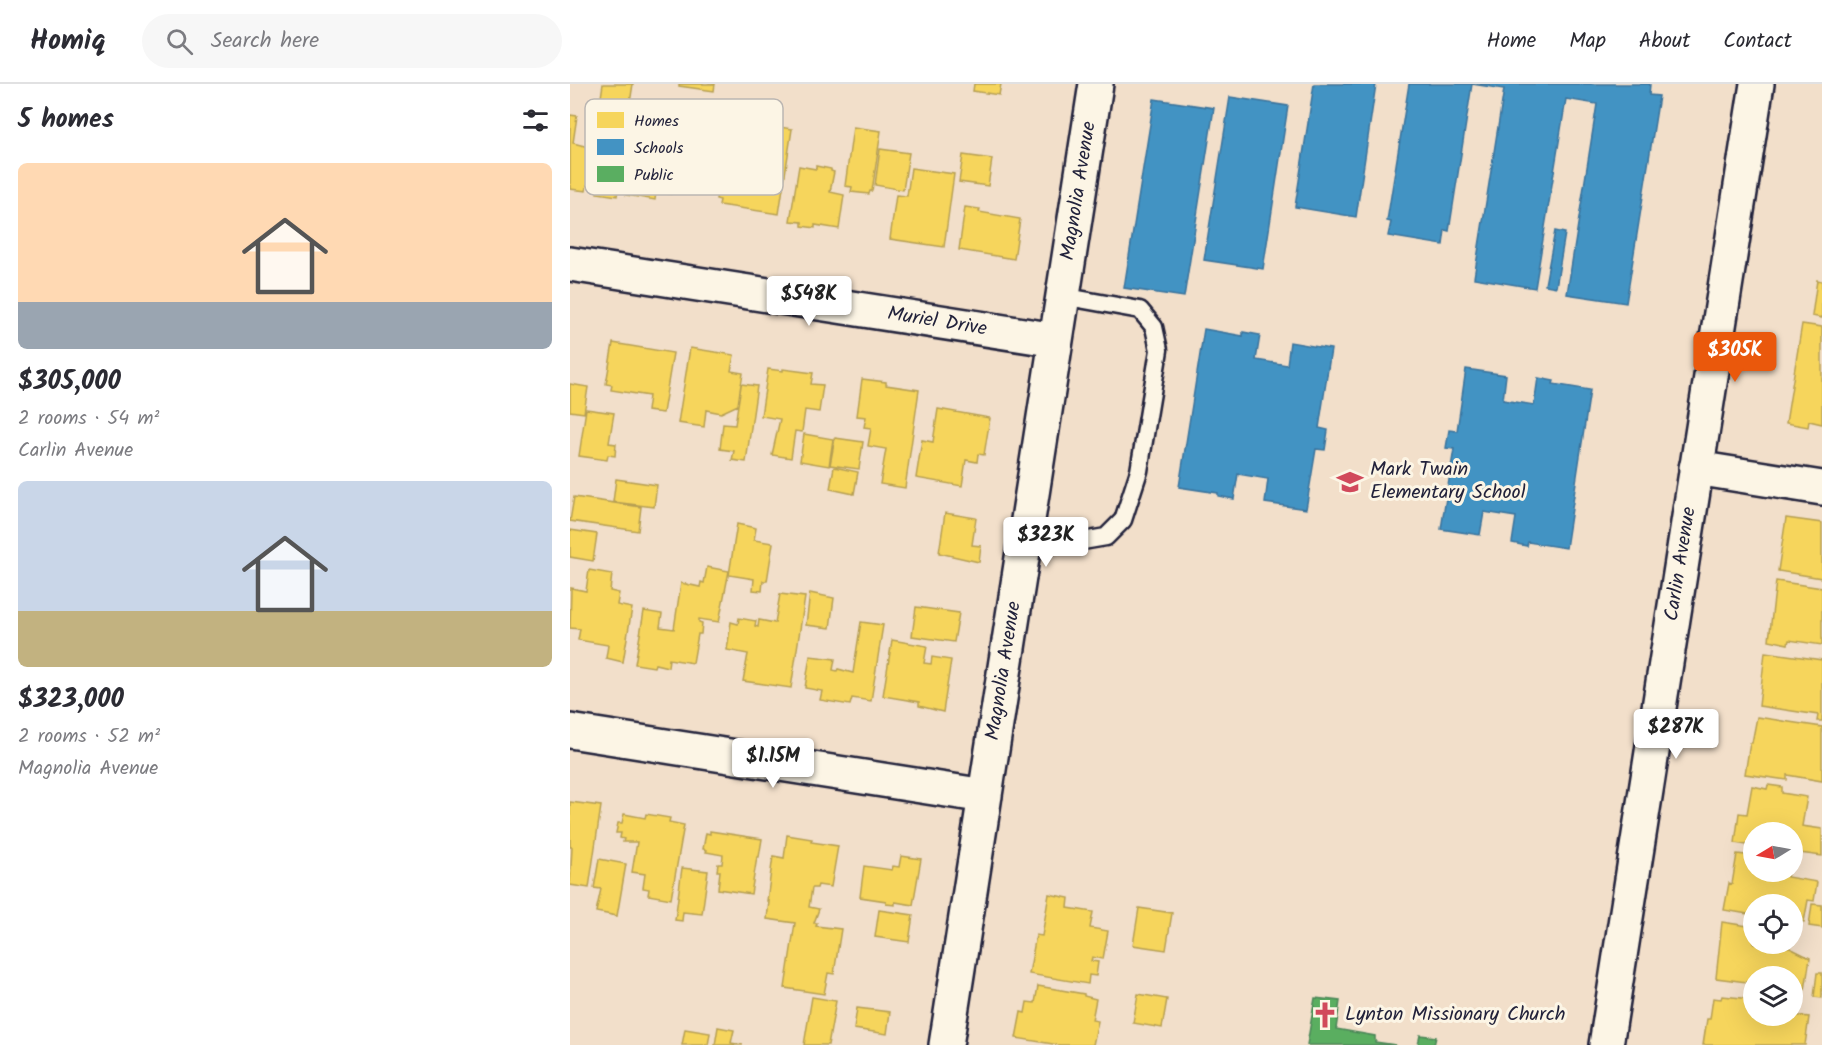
<!DOCTYPE html>
<html lang="en">
<head>
<meta charset="utf-8">
<style>
	body { margin:0; font-family:Kalam,sans-serif; background:#f7f7f7; color:#2b2b33; height:100vh; display:flex; flex-direction:column; font-size:22px; white-space:nowrap }
	* { box-sizing:border-box; margin:0 }
	p { font-size:20px; color:#7c7c81 }
	.icon { flex:none; width:33px; height:33px; fill:none; stroke:currentColor; stroke-width:2; stroke-linecap:round; stroke-linejoin:round }
	.map { position:relative; flex:1; overflow:hidden }
	.side { display:flex; flex-direction:column; background:#fff; width:570px }
	.side>* { flex:none }
	.needle { width:39px; rotate:260deg }
	.fabs { position:absolute; left:1173px; top:738px; display:grid; gap:12px }
	.fabs a { display:grid; place-items:center; width:60px; height:60px; border-radius:50%; background:#fff; box-shadow:0 6px 24px #0002; font-size:30px }
	.price { position:absolute; translate:-50% -51px; padding:0 14px; border-radius:6px; background:#fff; color:#222; font-size:20px; line-height:39px; filter:drop-shadow(0 2px 3px #0008) }
	.price::after { content:''; position:absolute; left:50%; top:36px; width:18px; height:14px; margin-left:-9px; background:inherit; clip-path:polygon(0 0,100% 0,50% 100%) }
	.price.active { background:#ea580c; color:#fff }
	ul { padding:0; list-style:none }
	li { display:grid; align-content:center; gap:12px; height:318px; padding:0 18px }
	li span { display:grid; place-items:center; height:186px; border-radius:9px; color:#555 }
	li>.icon { margin-inline-start:auto }
	span .icon { width:108px; height:108px; fill:#fffc; stroke-width:1 }
	li b { font-size:26px }
	h2 { display:flex; justify-content:space-between; align-items:center; height:72px; padding:0 18px; font-size:26px }
	header { display:flex; align-items:center; gap:36px; box-sizing:border-box; height:84px; padding:0 30px; background:#fff; border-bottom:2px solid #e1e1e2 }
	header strong { font-size:28px }
	nav { display:flex; gap:33px; margin-inline-start:auto; font-size:21px }
	.search { width:420px; height:54px; background:#f7f7f7; display:flex; align-items:center; gap:15px; box-sizing:border-box; padding:0 21px; border-radius:33px; color:#7c7c81; font-size:22px }
	main { display:flex; flex:1; min-height:0 }
	.map>svg:first-child { display:block }
	.homes { fill:#f6d55c; stroke:#b69f52; stroke-width:1.5 }
	.schools { fill:#4393c3; stroke:#39719a; stroke-width:1.5 }
	.public { fill:#5aae61; stroke:#498456; stroke-width:1.5 }
	.lines { fill:none; stroke-linecap:round; stroke-linejoin:round }
	.lane-casing { stroke:#22223b; stroke-width:21 }
	.street-casing { stroke:#22223b; stroke-width:38 }
	.secondary-casing { stroke:#22223b; stroke-width:38 }
	.lane { stroke:#fcf5e5; stroke-width:16 }
	.street { stroke:#fcf5e5; stroke-width:33 }
	.secondary { stroke:#fcf5e5; stroke-width:33 }
	.labels { text-anchor:middle; dominant-baseline:central; stroke-width:6; stroke-linejoin:round; paint-order:stroke }
	.street-label { font-size:20px; fill:#22223b; stroke:#fcf5e5 }
	.poi-label { font-size:20px; fill:#22223b; stroke:#fcf5e5; text-anchor:start }
	.key { fill:#fcf5e5; stroke:#bbb6b2; stroke-width:1.5 }
	.key-label { font-size:16px; fill:#22223b }
</style>
</head>
<body>
<header>
<strong>Homiq</strong>
<div class="search"><svg class="icon" aria-label="search" viewBox="0 0 24 24"><circle cx="10" cy="10" r="6"/><path d="M15 15l6 6"/></svg>Search here</div>
<nav><a>Home</a><a>Map</a><a>About</a><a>Contact</a></nav>
</header>
<main>
<section class="side">
<h2>5 homes<svg class="icon" aria-label="filters" viewBox="0 0 24 24"><path d="M4 7h16M4 17h16"/><circle cx="9" cy="7" r="2"/><circle cx="15" cy="17" r="2"/></svg></h2>
<ul>
<li><span style="background:linear-gradient(#ffd9b3 75%,#9aa5b1 0)"><svg class="icon" aria-label="home" viewBox="0 0 24 24"><path d="M3 11l9-7 9 7M6 9v11h12V9"/></svg></span><div><b>$305,000</b><p>2 rooms · 54 m²</p><p>Carlin Avenue</p></div></li>
<li><span style="background:linear-gradient(#c9d6e8 70%,#c2b280 0)"><svg class="icon" aria-label="home" viewBox="0 0 24 24"><path d="M3 11l9-7 9 7M6 9v11h12V9"/></svg></span><div><b>$323,000</b><p>2 rooms · 52 m²</p><p>Magnolia Avenue</p></div></li>
</ul>
</section>
<div class="map">
<svg width="1252" height="961" viewBox="0 0 1252 961">
	<rect width="100%" height="100%" fill="#f2dfca"/>
	<filter id="ink" filterUnits="userSpaceOnUse"><feTurbulence type="fractalNoise" baseFrequency=".0167" numOctaves="2"/><feDisplacementMap in="SourceGraphic" scale="12" xChannelSelector="R" yChannelSelector="G"/><feConvolveMatrix kernelMatrix="1 2 1 2 8 2 1 2 1" color-interpolation-filters="sRGB"/></filter>
	<g filter="url(#ink)">
		<path class="homes" d="M33 0H63L57 38 60 39 56 64 24 60Z
			M109 0H145L144 7 109 2Z
			M404 0H431L429 11 403 7Z
			M70 19 87 22 85 33 111 37 105 74 112 76 109 93 103 92 101 110 86 108 85 116 56 111Z
			M0 31 7 32 3 59 30 66 28 81 51 85 47 112 27 109 29 102 17 101 16 107 0 105Z
			M198 41 222 45 209 130 149 121 150 116 146 115 149 94 153 95 156 82 187 87 189 71 194 72 195 60 192 59 193 52H196Z
			M283 43 311 47 302 107H300L299 110 281 108 282 103 275 102Z
			M310 65 339 69 333 106 305 101Z
			M393 71 422 75 418 102 389 98Z
			M229 82 246 85V82L261 85V87L264 88 260 108 274 111 269 145 245 141V144L232 142V138L220 137Z
			M341 84 384 90 374 163 320 155 326 111 337 112Z
			M395 123 410 125 409 128 450 135 444 175 389 166Z
			M1247 196 1252 197V234L1242 232Z
			M1232 240 1252 243V340L1239 337 1238 343 1216 339Z
			M43 259 103 269 93 329 77 327 79 312 41 306 42 301 36 300Z
			M120 264 164 271 161 287 173 289 168 321 151 329 136 326 134 343 108 339Z
			M198 285 213 287V285L243 289 241 300 253 301 249 328 235 326 232 348 225 347 221 374 202 371 210 335 191 332Z
			M292 295 316 298V301L349 306 335 404 310 400 316 365 298 362 301 344 294 343 296 333 287 332Z
			M0 300 18 303 14 329 0 327Z
			M171 300 187 302 176 378 162 376 164 367 150 365 153 340 165 341Z
			M16 325 44 329 39 359 46 360 45 372 38 371 37 376 9 372Z
			M368 325 420 334 414 371 408 370 407 378 396 376 392 402 346 394 352 356 363 358Z
			M234 350 263 355 259 382 230 377Z
			M265 354 293 358 289 385 260 381Z
			M264 383 288 388 284 410 260 405Z
			M46 395 87 401 84 423 43 418Z
			M4 413 71 423 68 447 0 437Z
			M375 429 406 434 402 461 411 462 409 478 369 469Z
			M1216 434 1252 439V494L1208 487Z
			M167 440 186 444 184 456 203 459 197 497H193L192 507 183 506 184 495 159 491Z
			M0 446 27 450 23 477 0 473Z
			M137 483 159 487 149 538 129 535V538L132 539 131 550H128L123 579 99 575 98 583 85 580 84 583 65 580 74 527 92 530 90 543 104 545 111 499 130 503 131 498 134 499Z
			M19 486 42 490 40 507 49 509 47 521 62 524 53 578 36 574 38 561 8 556 10 545 0 544 1 504 16 507Z
			M1206 497 1252 504V561L1219 556 1218 560 1199 556Z
			M240 509 264 514 260 544 236 541Z
			M210 510 235 513 221 604 173 597 178 570 157 566 161 538 168 540 169 534 186 537 185 542 188 543 189 536 205 539Z
			M346 523 389 529 384 558 342 552Z
			M291 538 313 541 301 617 282 614 280 621 250 616 252 607 235 604 240 572 265 575 263 586 267 587 268 585 283 589Z
			M322 556 357 562 354 579 361 580 362 573 381 576 373 628 349 622V618L313 612Z
			M1195 568 1252 576V637H1247L1248 631 1189 622Z
			M1187 633 1252 643V697L1217 691V696L1175 690 1180 659H1182Z
			M1198 701 1212 703V709L1237 713 1232 742 1252 745V772L1222 768V748H1184V762L1165 759 1169 729 1177 730 1182 702 1197 705Z
			M0 718 31 722 19 804 0 801 2 763H0Z
			M54 730 75 734 76 730 100 734 99 738 114 741 101 815 78 811 79 805 73 804 75 790 62 788 67 758H53L54 755 50 754 51 749H46L48 739H52Z
			M140 747 192 755 189 773H187L181 810 148 805 150 787H147L148 780H152L153 771 136 768 137 766 133 765 136 749 140 750Z
			M217 751 242 755 241 758 268 762 261 803 248 801 247 804H242L239 823 249 825 244 839H247L246 842 271 845 264 890 258 889 254 910 215 904 225 839 197 835 199 817H197L203 772 214 774Z
			M1167 770 1184 772V788H1218L1217 793 1247 798 1244 817 1238 816 1234 838 1222 836V820H1184V831L1154 826 1159 799 1162 800Z
			M331 772 351 775 343 821 325 818V821L316 820V817L290 813 294 782 322 786 323 782 329 783Z
			M29 775 56 780 47 832 26 828 31 805 24 804Z
			M112 784 138 787 132 830 113 828 112 837 105 836Z
			M479 810 499 814 498 824 523 828 520 844 538 847 533 875 522 873 521 877 528 878 526 892 519 891 518 900 459 890 466 851 472 852Z
			M1242 820 1252 821V844L1239 842Z
			M569 824 602 829 596 866 563 861Z
			M309 826 343 831 339 858 305 853Z
			M1152 838 1184 843V860H1212L1240 874 1235 906 1222 904V892H1203L1204 887H1200L1199 892H1184V899L1146 894Z
			M1247 889H1252V914L1244 913Z
			M468 902 514 910V912L526 915 522 936 528 937 523 961H489L446 954 451 928 455 929 457 918 465 919Z
			M568 910 597 915 592 944 563 939Z
			M1152 912 1182 915 1184 932 1222 931 1239 933 1235 961H1133L1137 935H1140L1143 914 1151 915Z
			M242 913 266 917 258 961H234Z
			M287 924 320 928 317 950 284 945Z
			M148 943 164 946 161 959 173 961H145Z
			M115 945 140 949 138 961H112Z"/>
		<path class="schools" d="M744 0H806L786 133 725 123Z
			M839 0H1080L1079 11 1089 12 1056 219 997 210 1027 20 996 15 965 204 904 194 934 5 902 0 879 147 875 146 873 161 818 152 821 138 817 137Z
			M660 13 718 22 693 185 634 176Z
			M584 15 644 24 614 213 554 204Z
			M985 147 995 149 986 203 975 201Z
			M634 245 673 252V248L690 251 686 276 717 281 720 258 761 265 749 344 758 346 755 366 746 365 736 425 695 419 698 395 668 390 664 415 648 412V409L609 403Z
			M896 285 936 291 933 316 964 321 968 294 984 297 983 300 1020 306 996 464 958 458 957 462 942 459 946 433 914 428 910 451 871 445 884 365 876 364 879 346 887 347Z"/>
		<path class="public" d="M745 914 770 917 766 945 805 952V958L826 961H737Z
			M850 951 866 953 864 961H848Z"/>
		<g class="lines">
			<g class="lane-casing">
				<path id="lane" d="M456 448 507 458 536 453 553 436 569 387 589 266 584 243 570 226 492 212"/>
			</g>
			<g class="street-casing">
				<path id="street" d="M0 180 486 256
					M1126 384 1252 404
					M0 647 415 712
					M376 961 526 0"/>
			</g>
			<g class="secondary-casing">
				<path id="secondary" d="M1036 961 1187 0"/>
			</g>
			<use href="#lane" class="lane"/>
			<use href="#street" class="street"/>
			<use href="#secondary" class="secondary"/>
		</g>
	</g>
	<defs>
		<g id="school-bare" transform="scale(2.07)"><path d="M0-5L7-2L0 1L-7-2ZM-4 1L0 2.5L4 1V4Q0 6-4 4Z" fill="#d1495b" stroke="#fcf5e5" stroke-width="2.5" paint-order="stroke"/></g>
		<g id="church-bare" transform="scale(2.07)"><path d="M-1.2-6h2.4v3.5h3.3v2.4h-3.3V6h-2.4V-.1h-3.3v-2.4h3.3Z" fill="#d1495b" stroke="#fcf5e5" stroke-width="2.5" paint-order="stroke"/></g>
	</defs>
	<g fill-rule="evenodd">
		<use href="#school-bare" x="780" y="398"/>
		<use href="#church-bare" x="755" y="931"/>
	</g>
	<g class="labels">
		<g class="street-label">
			<text transform="translate(509 107) rotate(-81)">Magnolia Avenue</text>
			<text transform="translate(367 238) rotate(9)">Muriel Drive</text>
			<text transform="translate(1111 480) rotate(-81)">Carlin Avenue</text>
			<text transform="translate(434 587) rotate(-81)">Magnolia Avenue</text>
		</g>
		<g class="poi-label">
			<text x="800" y="386">Mark Twain<tspan x="800" dy="23">Elementary School</tspan></text>
			<text x="775" y="931">Lynton Missionary Church</text>
		</g>
	</g>
	<rect x="15" y="15" width="198" height="96" rx="9" class="key"/>
	<rect x="27" y="28" width="27" height="16" fill="#f6d55c"/>
	<rect x="27" y="55" width="27" height="16" fill="#4393c3"/>
	<rect x="27" y="82" width="27" height="16" fill="#5aae61"/>
	<g class="key-label">
		<text x="64" y="42">Homes</text>
		<text x="64" y="69">Schools</text>
		<text x="64" y="96">Public</text>
	</g>
</svg>
<div class="fabs">
<a><svg class="needle" viewBox="-14 -14 28 28"><path d="M0-13l5 13h-10z" fill="#e53935"/><path d="M0 13l5-13h-10z" fill="#7c7c81"/></svg></a>
<a><svg class="icon" aria-label="locate" viewBox="0 0 24 24"><circle cx="12" cy="12" r="6"/><path d="M12 2v4M12 18v4M2 12h4M18 12h4"/></svg></a>
<a><svg class="icon" aria-label="layers" viewBox="0 0 24 24"><path d="M12 4l9 5-9 5-9-5zM3 14l9 5 9-5"/></svg></a>
</div>
<b class="price" style="left:239px;top:243px">$548K</b>
<b class="price active" style="left:1165px;top:299px">$305K</b>
<b class="price" style="left:476px;top:484px">$323K</b>
<b class="price" style="left:1106px;top:676px">$287K</b>
<b class="price" style="left:203px;top:705px">$1.15M</b>
</div>
</main>
</body>
</html>
